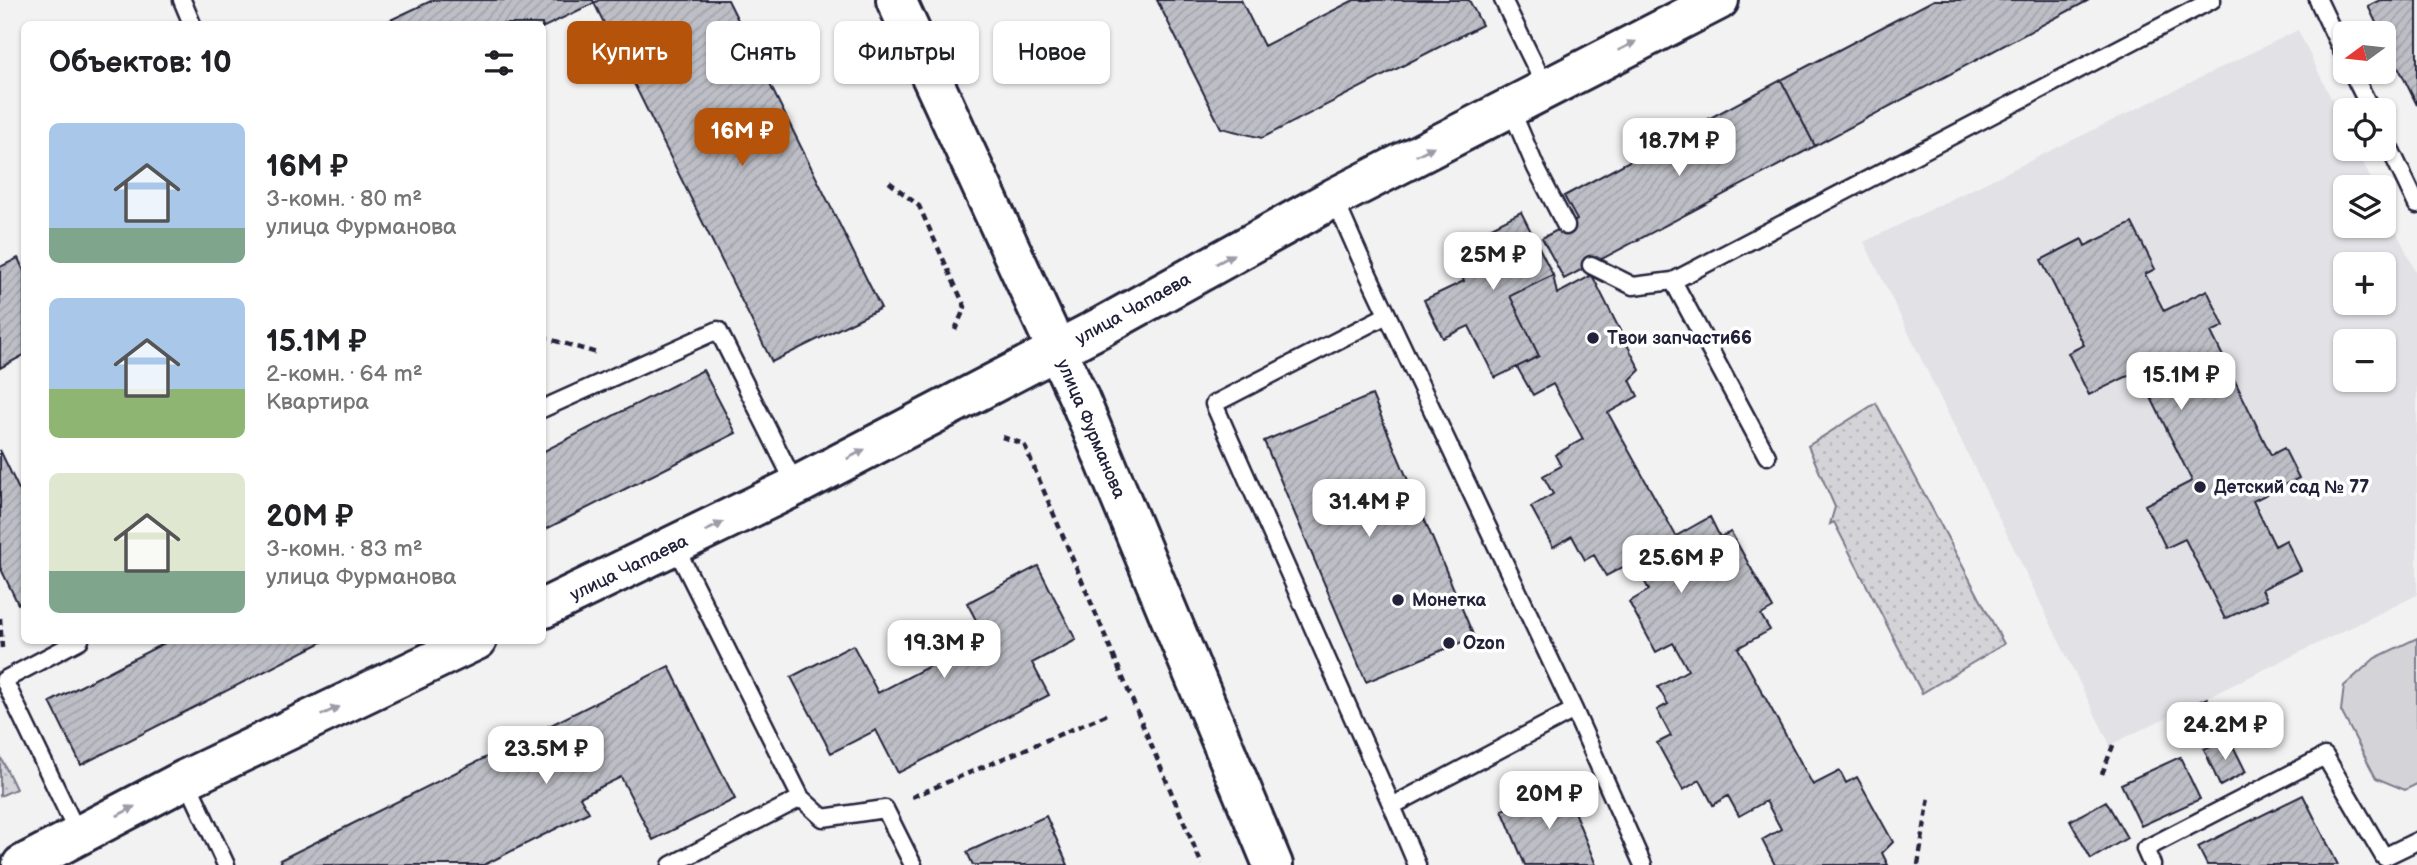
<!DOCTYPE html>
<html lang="ru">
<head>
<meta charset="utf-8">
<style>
	body { margin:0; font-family:"Balsamiq Sans",sans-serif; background:#f6f6f6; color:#202124; height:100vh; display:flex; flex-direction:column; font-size:26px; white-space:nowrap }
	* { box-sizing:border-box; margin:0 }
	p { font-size:23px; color:#757577 }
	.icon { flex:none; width:38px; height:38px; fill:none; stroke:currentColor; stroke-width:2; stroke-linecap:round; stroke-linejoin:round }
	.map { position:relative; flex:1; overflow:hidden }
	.details { position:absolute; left:21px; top:21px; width:525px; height:623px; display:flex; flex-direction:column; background:#fff; border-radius:10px; box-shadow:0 2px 5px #0004 }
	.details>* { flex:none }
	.top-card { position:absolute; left:567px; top:21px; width:665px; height:63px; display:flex; gap:14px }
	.needle { width:46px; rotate:255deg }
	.fabs { position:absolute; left:2333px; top:21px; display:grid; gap:14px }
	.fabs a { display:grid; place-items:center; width:63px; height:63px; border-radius:10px; background:#fff; box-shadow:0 2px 5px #0004; font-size:35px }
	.price { position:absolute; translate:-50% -60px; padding:0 16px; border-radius:14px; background:#fff; color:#222; font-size:23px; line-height:46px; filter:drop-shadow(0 2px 4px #0008) }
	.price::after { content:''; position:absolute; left:50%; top:42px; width:21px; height:16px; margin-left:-10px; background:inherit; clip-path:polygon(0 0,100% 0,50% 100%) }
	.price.current { background:#b45309; color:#fff }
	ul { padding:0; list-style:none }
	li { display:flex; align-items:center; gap:21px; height:175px; padding:0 28px }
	li span { display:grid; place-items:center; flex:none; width:196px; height:140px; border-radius:10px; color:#555 }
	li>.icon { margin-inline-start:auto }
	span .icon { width:84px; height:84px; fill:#fffc; stroke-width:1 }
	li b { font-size:30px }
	h2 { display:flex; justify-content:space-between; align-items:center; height:84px; padding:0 28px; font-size:30px }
	.tag { padding:0 24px; border-radius:10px; background:#fff; box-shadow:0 2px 5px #0004; font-size:24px; line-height:63px }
	.tag.current { background:#b45309; color:#fff }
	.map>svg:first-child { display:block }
	.built { fill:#e2e2e6; fill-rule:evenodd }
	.grass { fill:url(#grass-dots); stroke:#7a7a8a; stroke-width:2 }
	.pitch { fill:#d3d3d8; stroke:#7a7a8a; stroke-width:2 }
	.building { fill:url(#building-hatch); stroke:#22223b; stroke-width:2 }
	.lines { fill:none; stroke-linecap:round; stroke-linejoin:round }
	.lane-casing { stroke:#22223b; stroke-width:21 }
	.secondary-casing { stroke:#22223b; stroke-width:44 }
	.primary-casing { stroke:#22223b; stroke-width:44 }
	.path { stroke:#22223b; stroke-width:4.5; stroke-dasharray:7 5; stroke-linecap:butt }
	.lane { stroke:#fff; stroke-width:16 }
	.secondary { stroke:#fff; stroke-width:38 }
	.primary { stroke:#fff; stroke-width:38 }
	.oneway { fill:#9c9ca7 }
	.poi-dot { fill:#22223b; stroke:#fff; stroke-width:2.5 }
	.labels { text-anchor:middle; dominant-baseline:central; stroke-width:7; stroke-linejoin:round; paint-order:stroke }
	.street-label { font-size:18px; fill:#22223b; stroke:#fff }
	.poi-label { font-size:18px; font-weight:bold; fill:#22223b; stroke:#fff; text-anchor:start }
</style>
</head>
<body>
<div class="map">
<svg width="2417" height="865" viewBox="0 0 2417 865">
	<defs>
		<pattern id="grass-dots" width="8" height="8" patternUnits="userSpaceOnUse" patternTransform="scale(1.75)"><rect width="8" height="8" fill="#d3d3d8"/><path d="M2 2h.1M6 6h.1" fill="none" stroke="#b5b5ba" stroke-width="1.8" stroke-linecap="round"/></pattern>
		<pattern id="building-hatch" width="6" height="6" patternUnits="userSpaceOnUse" patternTransform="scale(1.75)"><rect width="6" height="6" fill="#bebec6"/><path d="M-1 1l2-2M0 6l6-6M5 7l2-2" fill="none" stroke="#a3a3ab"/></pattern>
	</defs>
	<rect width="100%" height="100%" fill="#f2f2f3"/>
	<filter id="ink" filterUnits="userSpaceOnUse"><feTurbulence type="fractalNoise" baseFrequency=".0143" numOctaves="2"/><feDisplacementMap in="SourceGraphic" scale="14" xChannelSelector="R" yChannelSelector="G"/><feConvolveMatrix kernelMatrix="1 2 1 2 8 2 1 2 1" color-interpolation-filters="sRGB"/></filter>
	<g filter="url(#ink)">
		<path class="built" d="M2298 30 2345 127V149H2356L2375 187H2345V226H2384V206L2417 274V595L2110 745 1864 242ZM2345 264H2384V303H2345ZM2345 341H2384V380H2345Z"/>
		<path class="grass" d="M1876 403 2004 644 1922 693 1834 522 1830 524 1835 507 1808 446Z
			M0 756 16 789 0 796Z"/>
		<path class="pitch" d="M2417 638V784L2405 790 2376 778 2341 711 2344 686 2375 658Z"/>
		<path class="building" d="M433 0H593L594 3 542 28V24H382Z
			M599 0H728L881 308 772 362 594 3Z
			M1157 0H1241L1264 46 1354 0H1469L1482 25 1262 138 1221 128Z
			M1934 0H2089L1815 146 1781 80Z
			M2380 0H2417V105L2384 38V33H2381L2368 6Z
			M1781 80 1815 146 1564 279 1542 238 1577 220 1564 196Z
			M1521 212 1553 275 1510 296 1539 356 1495 378 1469 326 1443 338 1424 300 1464 281 1448 249Z
			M2132 223 2155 269 2145 274 2164 311 2207 290 2224 326 2211 332 2271 455 2284 448 2299 478 2253 501 2275 546 2286 540 2301 570 2262 589 2267 599 2225 619 2185 539 2166 548 2145 505 2192 481 2138 371 2089 395 2068 353 2084 345 2041 260 2082 239 2085 246Z
			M18 258 24 271V355L0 368V267Z
			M1553 275 1557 294 1592 275 1640 370 1630 380 1638 396 1608 413 1676 536 1710 517 1720 537 1731 532 1773 608 1761 615 1770 630 1738 648 1813 785 1840 771 1846 783 1857 777 1893 842 1882 853 1888 865H1775L1762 840 1781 829 1766 801 1739 816 1728 796 1713 805 1700 780 1683 790 1657 743 1671 736 1657 710 1668 704 1658 687 1688 670 1673 643 1656 652 1629 602 1649 590 1634 561 1606 576 1594 555 1585 560 1572 536 1553 547 1531 507 1553 494 1543 476 1561 466 1555 455 1583 439 1553 384 1533 395 1517 367 1539 356 1510 296Z
			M703 370 736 433 542 531V452Z
			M1372 395 1474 637 1366 682 1264 441Z
			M0 450 24 500V601L18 604 0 567Z
			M1038 566 1076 640 1032 663 1049 695 898 773 876 730 831 753 791 677 853 645 878 693 985 637 967 603Z
			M170 640H326L81 765 50 702Z
			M669 666 735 799 653 840 621 777 580 797 589 812 484 865H283L280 860Z
			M2207 698 2216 715 2189 729 2179 711Z
			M2229 738 2246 772 2220 786 2204 749Z
			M2180 757 2200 799 2141 826 2121 784Z
			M1563 785 1596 865H1525L1502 810Z
			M2303 795 2338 865H2207L2198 847Z
			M2106 801 2127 838 2091 859 2070 821Z
			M1046 816 1068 865H973L967 852Z"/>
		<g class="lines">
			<g class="lane-casing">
				<path id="lane" d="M182 0 192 24
					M1503 0 1546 88
					M2318 0 2345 57
					M2352 72 2371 110
					M1510 107 1536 168 1566 226
					M2384 136 2417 205
					M1334 198 1360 257 1574 710
					M1591 265 1633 286 1673 281
					M1387 315 1214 404 1392 806
					M542 409 718 330 796 486
					M1767 456 1673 281 2212 0
					M675 546 801 798 823 818 885 809 913 865
					M186 779 226 865
					M79 836 4 680 80 640
					M671 865 801 798
					M1417 865 1392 806 1574 710 1643 865
					M2152 865 2145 849 2325 756 2384 857 2417 841"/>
			</g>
			<g class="secondary-casing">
				<path id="secondary" d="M542 609 796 486 1103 326 1334 198 1719 0
					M22 865 186 779 477 640"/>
			</g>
			<g class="primary-casing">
				<path id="primary" d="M896 0 1079 398 1273 865"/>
			</g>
			<path class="path" d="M889 182 919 206 965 307 955 330
				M542 337 597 353
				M1002 437 1024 444 1202 865
				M0 618 2 648
				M2102 774 2114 743
				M912 797 1108 714
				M1918 865 1929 797"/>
			<use href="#lane" class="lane"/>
			<use href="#secondary" class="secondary"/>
			<use href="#primary" class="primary"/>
		</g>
		<defs><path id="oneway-solid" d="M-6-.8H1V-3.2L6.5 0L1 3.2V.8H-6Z" transform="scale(1.75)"/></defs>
		<g class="oneway">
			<use href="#oneway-solid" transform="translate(1627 46) rotate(-27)"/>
			<use href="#oneway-solid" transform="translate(1425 151) rotate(-27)"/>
			<use href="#oneway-solid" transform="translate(1225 259) rotate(-29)"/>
			<use href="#oneway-solid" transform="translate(856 454) rotate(-28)"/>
			<use href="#oneway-solid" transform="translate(714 527) rotate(-26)"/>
			<use href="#oneway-solid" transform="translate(330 711) rotate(-26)"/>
			<use href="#oneway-solid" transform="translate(126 811) rotate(-28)"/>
		</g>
	</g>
	<g class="poi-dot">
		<circle cx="1593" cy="338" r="7"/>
		<circle cx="2200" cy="487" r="7"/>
		<circle cx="1398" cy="600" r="7"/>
		<circle cx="1449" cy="643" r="7"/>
	</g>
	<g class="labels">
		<g class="street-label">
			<text transform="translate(1133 309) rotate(-29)">улица Чапаева</text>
			<text transform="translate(1091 429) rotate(67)">улица Фурманова</text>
			<text transform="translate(629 568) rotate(-26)">улица Чапаева</text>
		</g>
		<g class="poi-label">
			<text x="1607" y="338">Твои запчасти66</text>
			<text x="2214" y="487">Детский сад № 77</text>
			<text x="1412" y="600">Монетка</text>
			<text x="1463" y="643">Ozon</text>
		</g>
	</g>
</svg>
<div class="fabs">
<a><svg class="needle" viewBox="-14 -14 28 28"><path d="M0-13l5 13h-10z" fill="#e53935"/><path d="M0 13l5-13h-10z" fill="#757577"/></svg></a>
<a><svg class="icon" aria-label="locate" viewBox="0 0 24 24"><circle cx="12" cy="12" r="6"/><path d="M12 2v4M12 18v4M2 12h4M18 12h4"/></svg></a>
<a><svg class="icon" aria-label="layers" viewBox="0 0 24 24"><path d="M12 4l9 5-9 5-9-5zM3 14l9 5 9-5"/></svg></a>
<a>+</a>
<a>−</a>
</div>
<b class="price current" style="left:742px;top:168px">16M ₽</b>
<b class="price" style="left:1679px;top:178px">18.7M ₽</b>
<b class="price" style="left:1493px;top:292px">25M ₽</b>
<b class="price" style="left:2181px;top:412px">15.1M ₽</b>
<b class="price" style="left:1369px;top:539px">31.4M ₽</b>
<b class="price" style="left:1681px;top:595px">25.6M ₽</b>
<b class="price" style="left:944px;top:680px">19.3M ₽</b>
<b class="price" style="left:2225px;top:762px">24.2M ₽</b>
<b class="price" style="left:546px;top:786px">23.5M ₽</b>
<b class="price" style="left:1549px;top:831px">20M ₽</b>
<div class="top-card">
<a class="tag current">Купить</a>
<a class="tag">Снять</a>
<a class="tag">Фильтры</a>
<a class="tag">Новое</a>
</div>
<section class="details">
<h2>Объектов: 10<svg class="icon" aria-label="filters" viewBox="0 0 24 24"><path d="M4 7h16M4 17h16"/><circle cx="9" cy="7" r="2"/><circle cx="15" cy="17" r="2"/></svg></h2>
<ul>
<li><span style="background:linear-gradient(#a9c7e8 75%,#7fa58c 0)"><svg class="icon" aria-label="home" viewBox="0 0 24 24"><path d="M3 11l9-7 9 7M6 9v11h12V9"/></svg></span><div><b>16M ₽</b><p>3-комн. · 80 m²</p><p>улица Фурманова</p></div></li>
<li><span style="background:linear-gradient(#a9c7e8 65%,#8fb573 0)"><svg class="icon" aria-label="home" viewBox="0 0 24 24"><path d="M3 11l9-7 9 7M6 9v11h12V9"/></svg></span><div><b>15.1M ₽</b><p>2-комн. · 64 m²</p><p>Квартира</p></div></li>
<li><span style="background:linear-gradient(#dfe7d0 70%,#7fa58c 0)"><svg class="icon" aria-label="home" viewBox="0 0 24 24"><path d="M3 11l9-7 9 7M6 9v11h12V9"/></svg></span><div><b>20M ₽</b><p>3-комн. · 83 m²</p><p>улица Фурманова</p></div></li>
</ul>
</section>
</div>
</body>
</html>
